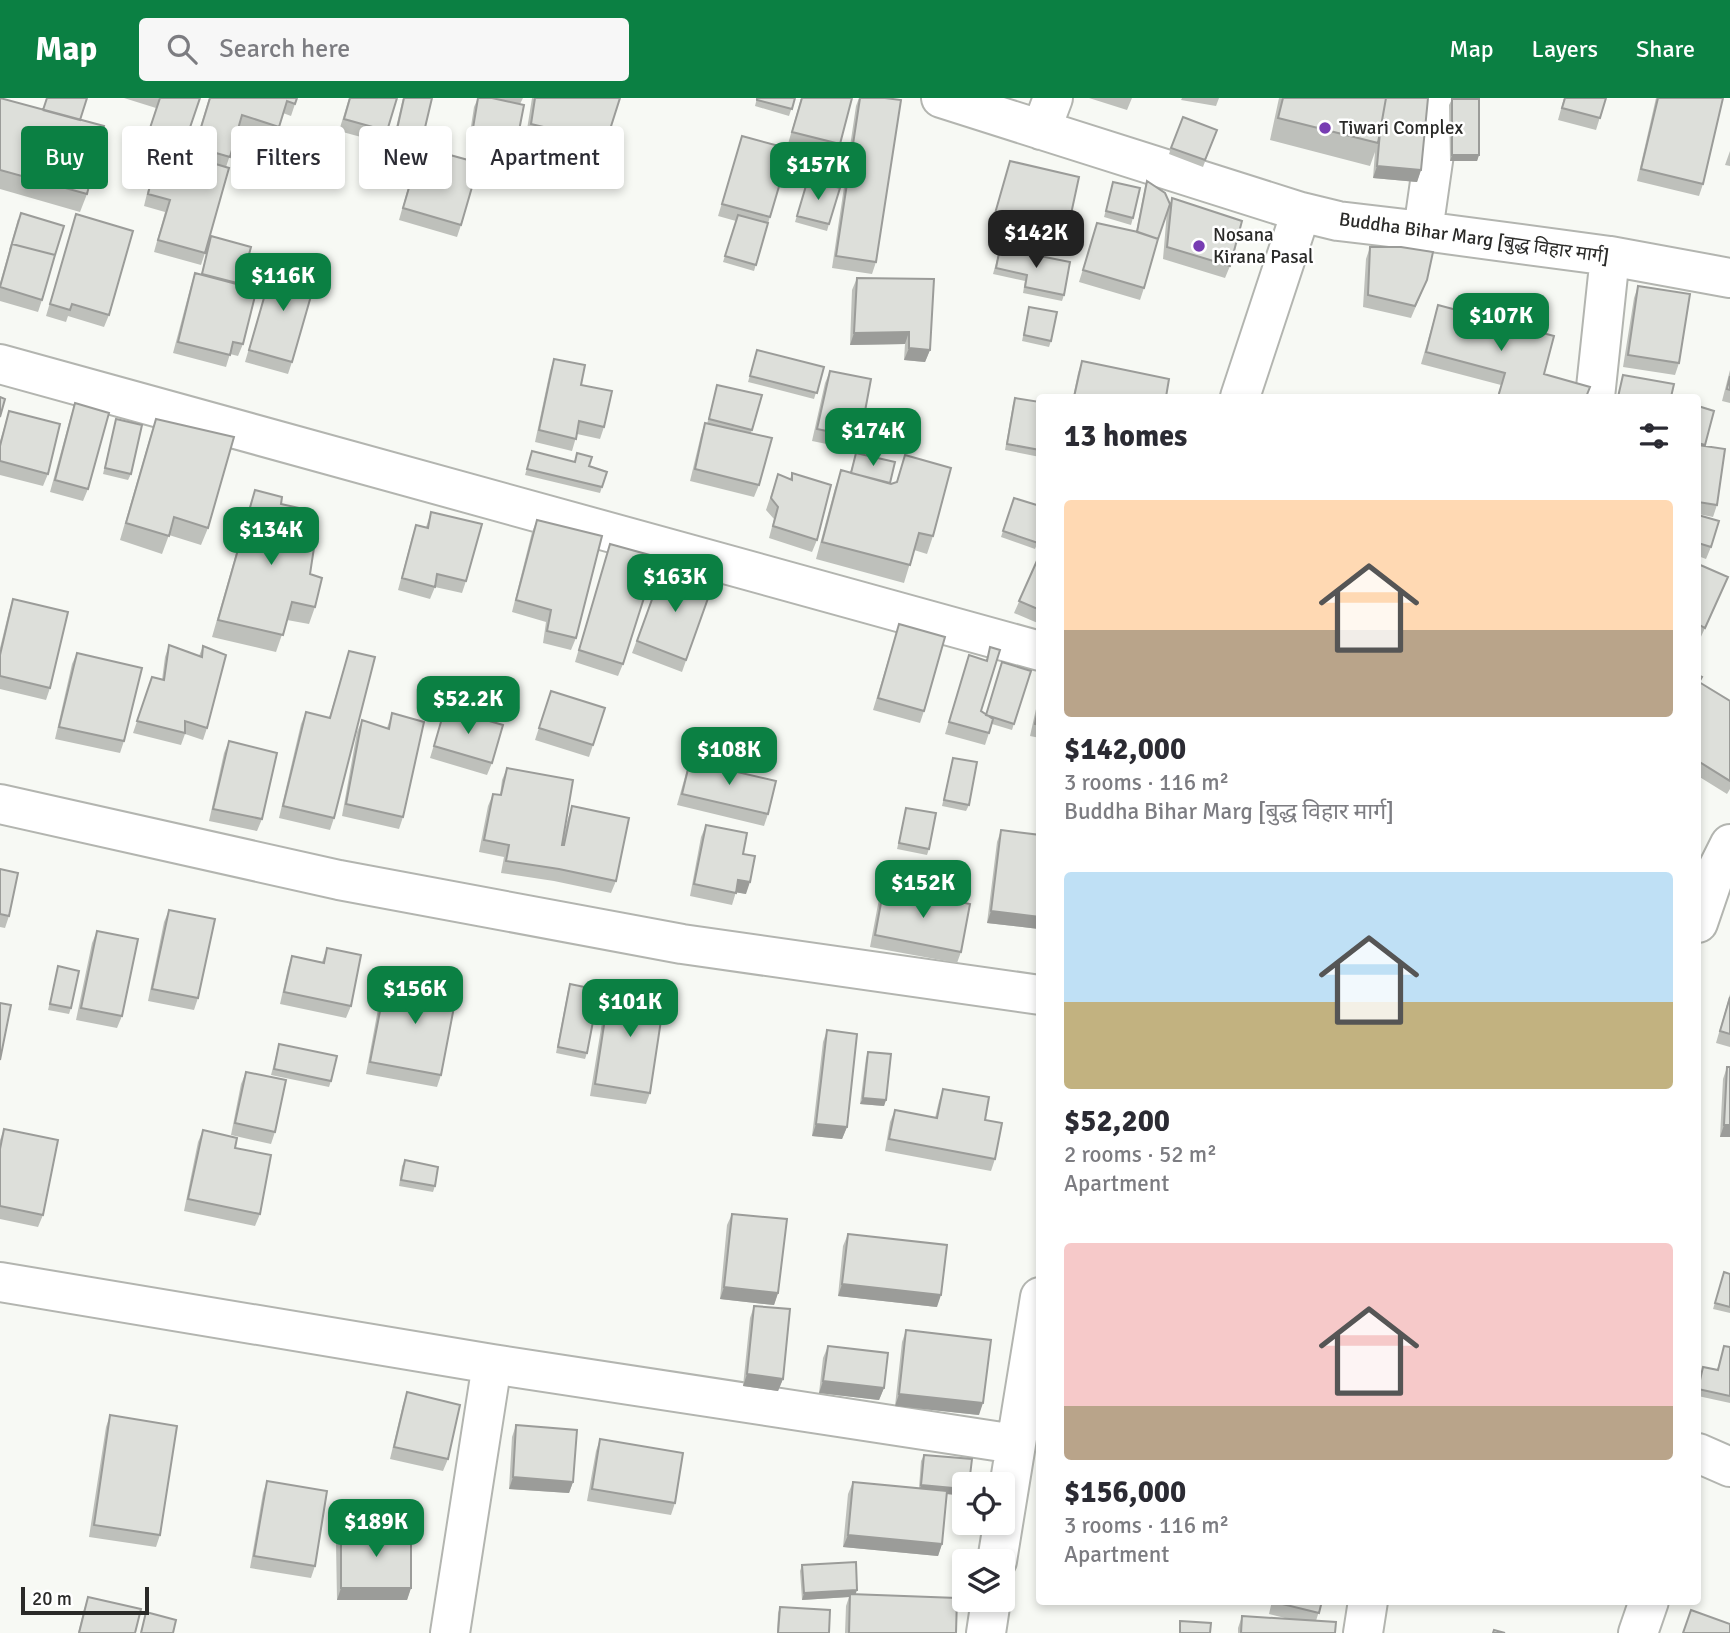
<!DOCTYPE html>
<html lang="en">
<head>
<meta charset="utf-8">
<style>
	body { margin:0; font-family:Signika,"Noto Sans Devanagari",sans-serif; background:#f7f7f7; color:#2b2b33; height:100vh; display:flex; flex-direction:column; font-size:26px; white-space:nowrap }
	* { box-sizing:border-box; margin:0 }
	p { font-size:23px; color:#7c7c81 }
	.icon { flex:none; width:38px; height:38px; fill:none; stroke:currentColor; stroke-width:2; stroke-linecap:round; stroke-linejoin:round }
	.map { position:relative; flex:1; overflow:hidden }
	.details { position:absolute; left:1036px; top:296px; width:665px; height:1211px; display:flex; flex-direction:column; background:#fff; border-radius:7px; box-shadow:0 4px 10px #0003 }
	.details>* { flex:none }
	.top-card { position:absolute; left:21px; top:28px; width:665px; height:63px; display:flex; gap:14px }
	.controls { position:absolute; left:952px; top:1374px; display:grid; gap:14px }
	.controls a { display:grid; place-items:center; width:63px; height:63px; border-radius:7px; background:#fff; box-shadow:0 4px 10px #0003; font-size:35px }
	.scale { position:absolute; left:21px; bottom:18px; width:128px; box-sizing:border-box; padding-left:7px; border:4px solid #2a2a28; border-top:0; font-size:19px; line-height:24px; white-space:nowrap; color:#2a2a28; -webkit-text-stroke:5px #fff; paint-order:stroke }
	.price { position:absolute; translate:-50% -60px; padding:0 16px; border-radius:14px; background:#0b8043; color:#fff; font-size:23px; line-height:46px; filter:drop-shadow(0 2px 4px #0008) }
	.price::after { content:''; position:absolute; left:50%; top:42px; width:21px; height:16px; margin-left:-10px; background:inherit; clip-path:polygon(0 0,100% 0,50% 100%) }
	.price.selected { background:#222; color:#fff }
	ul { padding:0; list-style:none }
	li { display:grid; align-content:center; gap:14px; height:371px; padding:0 28px }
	li span { display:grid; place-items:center; height:217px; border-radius:7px; color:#555 }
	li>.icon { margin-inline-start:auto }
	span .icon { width:126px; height:126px; fill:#fffc; stroke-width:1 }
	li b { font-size:30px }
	h2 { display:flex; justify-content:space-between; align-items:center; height:84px; padding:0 28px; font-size:30px }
	.tag { padding:0 24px; border-radius:7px; background:#fff; box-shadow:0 4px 10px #0003; font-size:24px; line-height:63px }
	.tag.selected { background:#0b8043; color:#fff }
	header { display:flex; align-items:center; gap:42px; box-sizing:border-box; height:98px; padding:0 35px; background:#0b8043; color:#fff }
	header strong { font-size:33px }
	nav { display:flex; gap:38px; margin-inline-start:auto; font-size:24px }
	.search { width:490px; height:63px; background:#f7f7f7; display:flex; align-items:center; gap:18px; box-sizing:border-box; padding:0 24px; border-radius:7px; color:#7c7c81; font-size:26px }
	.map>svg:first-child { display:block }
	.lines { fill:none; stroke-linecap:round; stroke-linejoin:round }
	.minor-casing { stroke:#b3b5b0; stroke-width:42 }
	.minor { stroke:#fff; stroke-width:38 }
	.wall { fill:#bec0bb }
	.shaded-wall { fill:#9b9c99 }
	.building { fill:#dddfda; stroke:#9b9c99; stroke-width:2 }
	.poi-dot { fill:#773cb2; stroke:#fff; stroke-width:2.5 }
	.labels { text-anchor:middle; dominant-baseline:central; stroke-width:5; stroke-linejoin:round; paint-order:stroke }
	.poi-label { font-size:19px; fill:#2a2a28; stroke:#fff; text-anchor:start }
	.street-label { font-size:19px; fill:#2a2a28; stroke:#fff }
</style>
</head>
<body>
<header>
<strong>Map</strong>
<div class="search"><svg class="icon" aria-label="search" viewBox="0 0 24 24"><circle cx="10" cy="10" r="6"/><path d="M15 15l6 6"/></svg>Search here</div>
<nav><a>Map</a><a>Layers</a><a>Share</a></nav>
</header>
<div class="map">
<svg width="1730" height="1535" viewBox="0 0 1730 1535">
	<rect width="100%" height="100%" fill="#f7f9f4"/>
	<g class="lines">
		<g class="minor-casing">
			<path id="minor" d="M941 0 1301 114 1338 123 1423 133 1610 158 1730 180
				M1041 32 1053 0
				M1423 133 1442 0
				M0 266 1040 553
				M1240 299 1301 114
				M1595 299 1610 158
				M0 706 339 782 682 846 1040 897
				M1698 825 1714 778 1730 746
				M0 1184 492 1266 1015 1346
				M1698 1355 1730 1369
				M997 1463 1040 1199
				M450 1535 492 1266
				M986 1535 991 1502
				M1363 1535 1368 1503
				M1638 1535 1649 1503"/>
		</g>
		<use href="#minor" class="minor"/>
	</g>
	<path class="wall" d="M0 0 80 22 87 96 80 114 0 91Z
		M124 0H200L179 62 143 51 156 10Z
		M209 0H297L291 18 283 15 275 41 239 30 226 69 205 155 201 167 154 154 165 114 144 108 150 83 146 82 153 57 177 82 181 83 189 58 191 59Z
		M349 0H397L383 45 339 33Z
		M403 0H432L419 55 461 127 457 139 399 122 416 61 390 55Z
		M478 0H523L520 6 515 53 511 65 467 54 474 9Z
		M532 0H620L599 61 525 44Z
		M757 0H795L789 18 755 8Z
		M801 0H852L836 58 788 46Z
		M859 0H885L876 164 872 176 832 170 856 8Z
		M1089 0H1132L1127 12Z
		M1182 0H1219L1216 8 1181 2Z
		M1279 0H1428L1421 72 1417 84 1373 80 1375 54 1370 68 1270 42Z
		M1564 0H1606L1596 32 1558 22Z
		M1656 0H1723L1703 86 1699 98 1637 83Z
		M1452 1 1479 57 1477 63H1450L1449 7Z
		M1217 32 1203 69 1169 56 1171 50Z
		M742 38 790 51 754 173 723 164 736 123 718 118Z
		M1730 53V68L1725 67Z
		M1010 63 1065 144 1061 156 988 138Z
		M1147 83 1170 106 1172 100 1230 168 1225 180 1163 161 1167 113 1158 141 1144 190 1140 202 1079 184 1097 125 1136 134 1145 89Z
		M1113 84 1133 120 1131 127 1104 119Z
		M806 87 829 126 827 133 795 124Z
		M76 116 109 217 104 229 68 218 66 224 46 218Z
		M18 121 42 202 38 214 0 203V185Z
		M211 138 241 187H243L251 162 243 246 238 258 230 256 226 269 173 255 191 187 195 175 201 177Z
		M1370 149 1422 194 1411 220 1363 209 1366 161Z
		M1000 150 1064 197 1062 203 1023 195 1025 183 993 176Z
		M274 165 292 264 288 276 245 264Z
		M857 180 930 252 925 264 904 262 905 246 850 247 852 192Z
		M1638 188 1679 265 1675 277 1623 269 1634 200Z
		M1438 207 1544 276 1586 299H1497L1501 287 1421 266Z
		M1029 209 1051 243 1049 249 1022 243Z
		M757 252 824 269 814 301 748 284Z
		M554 261 581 287 604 329 600 341 577 336 572 353 535 344 550 273Z
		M1082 263 1166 299H1073L1078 275Z
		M1730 272V305L1722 303Z
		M830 273 860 340 856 352 812 343 825 285Z
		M717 287 762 297 751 335 759 387 754 399 690 383 701 337 705 325 707 326Z
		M1015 300 1040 304V359L1005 352 1013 306Z
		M75 305 88 391 83 403 50 394 71 317Z
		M1698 308 1714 313 1705 348 1717 407 1713 419 1698 416Z
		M9 313 48 376 43 388 0 377V343Z
		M116 321 131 376 128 382 103 376Z
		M156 321 208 430 201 447 169 437 162 456 120 442 150 339Z
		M532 353 589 368 602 389 600 395 525 377Z
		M856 355 890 385H896L905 357 933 438 927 456 914 452 904 485 816 461 835 390 841 372 850 375Z
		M792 375 817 442 812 454 769 440 774 421 766 412 778 376 790 381Z
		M255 392 281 406 304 424 315 509 309 526 287 522 276 554 212 539 249 410Z
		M1014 400 1040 439 1035 451 1001 439Z
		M431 414 466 483 462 495 435 489 430 501 398 492 412 439 416 427 426 429Z
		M1698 417 1711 449 1706 461 1698 458Z
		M537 422 576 540 571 552 543 545 546 524 512 514 532 434Z
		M610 446 623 566 618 578 575 564Z
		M1040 456V526L1014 515Z
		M1698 466 1728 479 1700 541 1698 540Z
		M663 471 712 489 682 574 632 555Z
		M13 501 50 590 46 602 0 591V550L9 513Z
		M899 526 924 613 920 625 873 612Z
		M169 547 199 558 203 548 207 630 203 642 185 636 181 647 133 635 152 579 162 582 165 559Z
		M990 549 981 613 986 616 1031 573 1012 632 992 626 985 647 945 636 969 557 986 563Z
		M349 553 334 720 330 732 279 720 301 626 306 614 329 620Z
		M77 555 124 643 120 655 55 641 72 566Z
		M1698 577 1699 584 1730 603V691L1727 696 1698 678Z
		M1040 593V640L1030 638Z
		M547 605 593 647 589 659 535 642Z
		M445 610 492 665 487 677 430 660Z
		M392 615 403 719 399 731 342 718 357 634 362 622 387 630Z
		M229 643 262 721 257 733 209 723 224 655Z
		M953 660 969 707 966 713 942 708Z
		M690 663 768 716 764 728 677 707 686 675Z
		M507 670 564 737 568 720 572 708 616 783 611 795 554 783 501 775 504 759 479 754 488 708 493 696 500 697 502 682Z
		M906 710 929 751 927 757 897 751Z
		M706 727 743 756 746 796 736 794 732 807 690 798 701 739Z
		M1001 732 1040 737 1039 831 987 825 997 744Z
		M0 771 9 818 5 830 0 829Z
		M884 789 961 854 957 865 870 849 879 801Z
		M169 812 198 900 194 912 148 903 164 824Z
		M97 833 122 918 117 930 76 922 92 845Z
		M327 850 351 908 346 920 280 906 288 870 292 858 322 864Z
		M58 868 71 910 69 916 48 912Z
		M415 879 441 977 437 989 366 976 380 900 385 888 410 893Z
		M570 886 587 955 585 961 556 955 568 892Z
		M610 888 650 995 646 1006 590 998 606 900Z
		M1730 896V949L1716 945Z
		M827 932 847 1029 842 1041 812 1038 823 944Z
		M279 946 331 983 329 989 271 977Z
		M868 954 886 1002 884 1008 860 1006 866 960Z
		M1727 969H1730V1039H1720L1723 981Z
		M246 974 275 1034 271 1046 231 1037 241 986Z
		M943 991 985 1022 995 1061 991 1073 885 1053 890 1024 895 1012 935 1020 939 1003Z
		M4 1031 43 1117 38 1129 0 1121V1042Z
		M203 1032 235 1050 260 1116 255 1128 184 1113 198 1044Z
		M405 1062 435 1088 433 1094 399 1088 402 1068Z
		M732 1116 778 1195 774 1207 720 1201 727 1127Z
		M848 1136 937 1209 838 1198 843 1148Z
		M1724 1174 1730 1176V1215L1713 1211Z
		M754 1208 783 1281 778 1293 743 1288 750 1220Z
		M906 1232 979 1317 895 1308 902 1244Z
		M828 1248 884 1290 879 1302 819 1295 823 1260Z
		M1724 1248 1730 1249V1305L1698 1298V1288L1703 1269 1717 1272Z
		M407 1294 448 1361 443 1373 390 1361 403 1306Z
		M110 1317 160 1437 156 1449 89 1439 106 1329Z
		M516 1327 573 1384 569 1395 509 1391 512 1339Z
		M600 1341 675 1405 671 1417 587 1403 596 1353Z
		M924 1357 947 1396 942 1446 938 1458 843 1449 848 1396 853 1384 919 1390 921 1363Z
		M267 1383 315 1468 311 1480 250 1470 263 1395Z
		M341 1433 411 1490 407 1502H337L336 1445Z
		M802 1467 856 1496 956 1535H845L846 1508 849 1499 802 1502 800 1473Z
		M88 1499 135 1535H78L84 1511Z
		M1272 1503H1322L1316 1523 1335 1535H1238V1530L1242 1518 1293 1522 1269 1516Z
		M780 1509 829 1535H777L778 1515Z"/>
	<path class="shaded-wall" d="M1452 57H1479L1477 63H1450Z
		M1377 68 1421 72 1417 84 1373 80Z
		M909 234 905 246 850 247 854 235Z
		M909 250 930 252 925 264 904 262Z
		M738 782 750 784 746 796 734 794Z
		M991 813 1040 819 1039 831 987 825Z
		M863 1000 886 1002 884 1008 860 1006Z
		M816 1026 847 1029 842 1041 812 1038Z
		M1724 1027H1730V1039H1720Z
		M842 1186 941 1197 937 1209 838 1198Z
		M724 1189 778 1195 774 1207 720 1201Z
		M747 1276 783 1281 778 1293 743 1288Z
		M823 1283 884 1290 879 1302 819 1295Z
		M899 1296 983 1305 979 1317 895 1308Z
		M513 1379 573 1384 569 1395 509 1391Z
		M921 1387 964 1391V1398L919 1393Z
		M848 1437 942 1446 938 1458 843 1449Z
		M341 1490H411L407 1502H337Z
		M857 1492 855 1498 850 1496 849 1499 802 1502 804 1495Z"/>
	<path class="building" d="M0 0 104 28 87 96 0 72Z
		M47 0H87L80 22 43 12Z
		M160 0H200L183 50 147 39Z
		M210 0H297L295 6 287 3 279 29 242 17 230 59 195 49Z
		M350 0H397L387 33 344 21Z
		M404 0H432L419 55 393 49Z
		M478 0H492L524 7 515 53 471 42Z
		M535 0H620L606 44 531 26Z
		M757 0H795L792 11 757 2Z
		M802 0H852L840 46 792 34Z
		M860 0H885L901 2 876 164 836 158Z
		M1283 0H1386L1378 45 1278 20Z
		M1386 0H1428L1421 72 1377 68 1380 34Z
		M1565 0H1606L1600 20 1562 10Z
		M1658 0H1723L1703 86 1641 71Z
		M1452 1H1479V57H1452Z
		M1183 19 1217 32 1205 62 1171 50Z
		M742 38 790 51 770 119 722 106Z
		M421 49 479 65 461 127 403 110Z
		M153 57 182 64 177 82 153 75V77L148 76Z
		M189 58 229 70 205 155 158 142 170 102 148 96 153 75 182 84Z
		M1010 63 1079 79 1065 144 992 126Z
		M808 81 840 90 829 126 797 118Z
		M1147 83 1165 95 1170 106 1158 141 1137 134Z
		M1113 84 1140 90 1133 120 1106 113Z
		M1172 100 1242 123 1230 168 1167 149Z
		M21 115 64 128 55 157 12 146 10 152Z
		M76 116 133 133 109 217 72 206 70 212 50 206Z
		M738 117 768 125 756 167 725 158Z
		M1097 125 1138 134 1158 141 1144 190 1083 172Z
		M211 138 251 149 241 186 202 176Z
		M12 146 55 157 42 202 0 189Z
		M1370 149H1401L1433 154 1427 182 1415 208 1368 197Z
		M1000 150 1070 164 1064 197 1025 189 1027 177 996 170Z
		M251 162 263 166 243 246 233 244 230 257 178 244 195 175 244 188Z
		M274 165 317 177 292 264 249 252Z
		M857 180 934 181 930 252 909 250V234L854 235Z
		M1638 188 1690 196 1679 265 1628 257Z
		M1438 207 1554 238 1544 276 1590 289 1586 299H1498L1505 275 1426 254Z
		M1029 209 1057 214 1051 243 1024 237Z
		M757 252 824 269 817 295 750 278Z
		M554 261 585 267 581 287 612 293 604 329 579 323 576 341 539 332Z
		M1082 263 1169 281 1166 299H1074Z
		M830 273 871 281 860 340 817 331Z
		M1623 277 1674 286 1671 299H1618Z
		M1730 278V292L1727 291Z
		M717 287 762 297 752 332 709 321Z
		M0 299 5 301 0 319Z
		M1015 300 1040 304V352L1007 346Z
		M75 305 109 315 88 391 55 382Z
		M1698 308 1714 313 1705 347 1698 345Z
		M9 313 60 326 48 376 0 363V348Z
		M116 321 142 327 131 376 105 370Z
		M156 321 234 339 208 430 174 419 169 438 126 425Z
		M705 325 772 340 759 387 695 371Z
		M1698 347 1725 351 1717 407 1698 404Z
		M532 353 575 364 577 355 592 359 589 368 607 374 602 389 527 371Z
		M856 355 895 364 890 385 851 375Z
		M905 357 951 370 933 438 919 435 910 467 822 444 841 372 891 386 897 384Z
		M792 375 831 387 817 442 773 428 778 409 771 400 778 376 792 382Z
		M255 392 282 399 281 406 308 412 304 424 317 430 310 476 322 480 315 509 292 504 283 537 218 522Z
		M1014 400 1040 408V439L1038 445 1003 433Z
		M431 414 482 426 466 483 437 476 435 489 402 480 416 427 428 430Z
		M1698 417 1719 423 1711 449 1698 445Z
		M537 422 602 438 576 540 547 533 551 512 516 502Z
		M610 446 657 459 623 566 579 552Z
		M1040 456V512L1019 503Z
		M1698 466 1728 479 1705 530 1698 526Z
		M663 471 712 489 686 562 637 543Z
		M13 501 68 514 50 590 0 578V557Z
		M899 526 945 539 924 613 878 600Z
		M169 547 202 559 203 548 226 557 207 630 185 623V635L137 623 152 579 164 582Z
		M990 549 1000 552 981 613 993 621 989 635 949 624 969 557 987 563Z
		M349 553 375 559 334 720 283 708 306 614 330 620Z
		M77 555 142 570 124 643 59 629Z
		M1002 564 1031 573 1014 626 986 617Z
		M1698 577 1702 579 1698 586Z
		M1699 584 1730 603V683L1698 663V586Z
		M551 593 605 610 593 647 539 630Z
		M1040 602V627L1035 626Z
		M445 610 503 627 492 665 434 648Z
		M392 615 424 624 403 719 346 706 362 622 389 631Z
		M229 643 277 655 262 721 213 711Z
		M953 660 977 664 969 707 944 702Z
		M690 663 776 683 768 716 682 696Z
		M507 670 573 682 562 747H564L572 708 629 720 616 783 559 771 506 763 509 747 484 742 493 696 501 697Z
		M906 710 936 715 929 751 899 745Z
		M706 727 747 735 743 756 755 758 750 784 738 782 736 795 694 786Z
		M1001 732 1040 737V819L991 813Z
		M0 771 18 775 9 818 0 816Z
		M884 789 970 806 961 854 875 837Z
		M169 812 215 821 198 900 152 891Z
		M97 833 138 841 122 918 81 910Z
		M327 850 361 857 351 908 284 894 292 858 324 865Z
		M58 868 79 873 71 910 50 906Z
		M415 879 458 888 441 977 370 964 385 888 412 894Z
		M570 886 599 892 587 955 558 949Z
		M610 888 665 896 650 995 595 986Z
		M1730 899V936L1720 933Z
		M0 905 11 907 0 962Z
		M827 932 857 936 847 1029 816 1026Z
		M279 946 337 958 331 983 274 971Z
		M868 954 891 956 886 1002 863 1000Z
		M1727 969H1730V1027H1724Z
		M246 974 286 982 275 1034 235 1025Z
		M943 991 989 999 985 1022 1002 1025 995 1061 889 1041 895 1012 937 1020Z
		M4 1031 58 1042 43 1117 0 1108V1051Z
		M203 1032 237 1040 235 1050 271 1057 260 1116 188 1101Z
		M405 1062 438 1069 435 1088 401 1082Z
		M732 1116 787 1121 778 1195 724 1189Z
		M848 1136 947 1147 941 1197 842 1186Z
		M1724 1174 1730 1176V1209L1715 1205Z
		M754 1208 790 1211 783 1281 747 1276Z
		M906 1232 991 1242 983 1305 899 1296Z
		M828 1248 888 1255 884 1290 823 1283Z
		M1724 1248 1730 1249V1298L1698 1291 1703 1269 1718 1272Z
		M407 1294 460 1307 448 1361 394 1349Z
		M110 1317 177 1328 160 1437 94 1427Z
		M516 1327 577 1332 573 1384 513 1379Z
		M600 1341 683 1355 675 1405 592 1391Z
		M924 1357 972 1361 969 1386H964V1391L921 1387Z
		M267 1383 327 1393 315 1468 254 1458Z
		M853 1384 947 1393 942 1446 848 1437Z
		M411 1432V1490H341V1433Z
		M856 1464 857 1492 804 1495 802 1467Z
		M850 1496 957 1500 956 1535H849Z
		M88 1499 141 1511 135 1535H79Z
		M1274 1503H1322L1319 1515 1274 1504Z
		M780 1509 830 1512 829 1535H778Z
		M1691 1512 1730 1526V1535H1683Z
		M146 1514 176 1522 173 1535H141Z
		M1242 1518 1336 1524 1335 1535H1241Z
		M1180 1523 1211 1525 1210 1535H1180Z
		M1494 1532 1505 1535H1493Z"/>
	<g class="poi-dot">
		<circle cx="1325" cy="30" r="7"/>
		<circle cx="1199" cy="148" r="7"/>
	</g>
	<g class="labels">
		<g class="poi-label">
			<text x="1339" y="30">Tiwari Complex</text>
			<text x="1213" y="137">Nosana<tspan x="1213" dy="22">Kirana Pasal</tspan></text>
		</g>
		<g class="street-label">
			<text transform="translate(1474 140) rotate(8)">Buddha Bihar Marg [बुद्ध विहार मार्ग]</text>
		</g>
	</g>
</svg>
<div class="controls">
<a><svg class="icon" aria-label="locate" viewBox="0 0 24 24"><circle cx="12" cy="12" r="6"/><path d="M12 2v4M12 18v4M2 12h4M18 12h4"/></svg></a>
<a><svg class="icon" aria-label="layers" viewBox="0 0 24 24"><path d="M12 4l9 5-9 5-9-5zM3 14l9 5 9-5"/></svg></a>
</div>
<div class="scale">20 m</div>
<b class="price" style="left:818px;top:104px">$157K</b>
<b class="price selected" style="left:1036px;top:172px">$142K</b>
<b class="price" style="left:283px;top:215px">$116K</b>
<b class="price" style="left:1501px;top:255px">$107K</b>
<b class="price" style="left:873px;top:370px">$174K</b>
<b class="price" style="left:271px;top:469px">$134K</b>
<b class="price" style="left:675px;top:516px">$163K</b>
<b class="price" style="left:468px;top:638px">$52.2K</b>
<b class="price" style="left:729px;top:689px">$108K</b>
<b class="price" style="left:923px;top:822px">$152K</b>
<b class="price" style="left:415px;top:928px">$156K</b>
<b class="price" style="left:630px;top:941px">$101K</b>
<b class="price" style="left:376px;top:1461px">$189K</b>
<div class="top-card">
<a class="tag selected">Buy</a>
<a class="tag">Rent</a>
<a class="tag">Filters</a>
<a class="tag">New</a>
<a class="tag">Apartment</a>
</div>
<section class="details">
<h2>13 homes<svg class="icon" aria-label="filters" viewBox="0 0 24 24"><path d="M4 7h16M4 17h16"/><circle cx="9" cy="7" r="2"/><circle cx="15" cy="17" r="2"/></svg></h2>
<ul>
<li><span style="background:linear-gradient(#ffd9b3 60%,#b9a48a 0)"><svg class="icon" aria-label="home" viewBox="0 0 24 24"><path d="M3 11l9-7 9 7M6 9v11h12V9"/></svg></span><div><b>$142,000</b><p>3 rooms · 116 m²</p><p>Buddha Bihar Marg [बुद्ध विहार मार्ग]</p></div></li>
<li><span style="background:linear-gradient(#bfe0f5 60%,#c2b280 0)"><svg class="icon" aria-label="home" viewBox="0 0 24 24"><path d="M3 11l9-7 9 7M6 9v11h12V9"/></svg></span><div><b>$52,200</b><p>2 rooms · 52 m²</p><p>Apartment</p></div></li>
<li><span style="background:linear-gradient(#f6c9c9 75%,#b9a48a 0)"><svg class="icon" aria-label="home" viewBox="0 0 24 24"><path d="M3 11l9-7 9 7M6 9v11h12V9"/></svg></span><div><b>$156,000</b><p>3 rooms · 116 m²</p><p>Apartment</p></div></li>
</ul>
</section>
</div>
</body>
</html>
